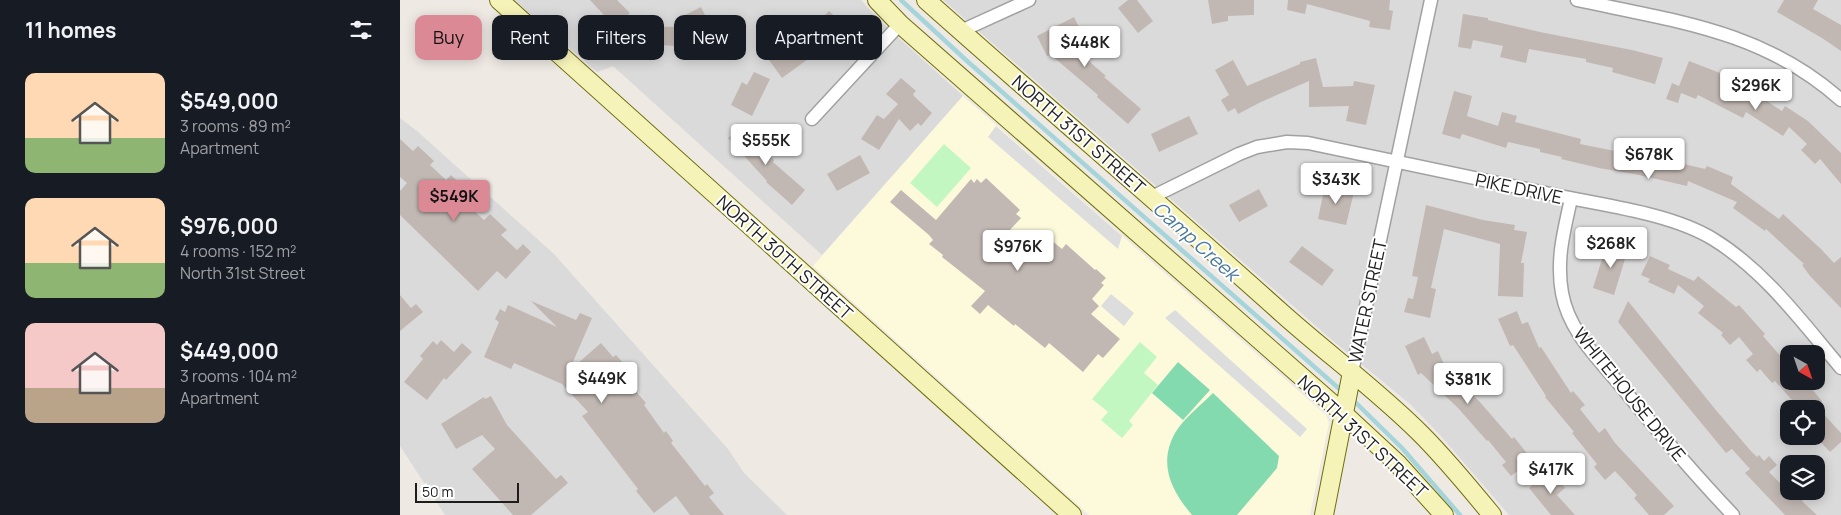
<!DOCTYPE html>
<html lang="en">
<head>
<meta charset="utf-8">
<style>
	body { margin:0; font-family:Manrope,sans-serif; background:#242831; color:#f1f3f6; height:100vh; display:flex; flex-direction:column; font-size:19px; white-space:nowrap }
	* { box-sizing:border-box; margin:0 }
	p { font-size:16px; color:#9ea1a6 }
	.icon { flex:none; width:28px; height:28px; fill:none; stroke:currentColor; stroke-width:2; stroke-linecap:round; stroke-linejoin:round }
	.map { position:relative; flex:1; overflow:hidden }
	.side { display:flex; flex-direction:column; background:#171b24; width:400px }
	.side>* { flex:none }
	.guide { position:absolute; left:15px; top:15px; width:475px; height:45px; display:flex; gap:10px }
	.needle { width:32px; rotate:140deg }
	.tools { position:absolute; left:1380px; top:345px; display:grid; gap:10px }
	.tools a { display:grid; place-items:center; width:45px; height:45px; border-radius:10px; background:#171b24; box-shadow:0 2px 12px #0003; font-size:25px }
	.scale { position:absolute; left:15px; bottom:12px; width:104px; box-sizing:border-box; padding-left:5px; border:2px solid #1d1d1d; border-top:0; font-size:14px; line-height:18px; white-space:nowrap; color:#1d1d1d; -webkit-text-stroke:4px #fff; paint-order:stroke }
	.price { position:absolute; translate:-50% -42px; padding:0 11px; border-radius:5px; background:#fff; color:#222; font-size:16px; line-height:32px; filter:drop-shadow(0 1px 2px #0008) }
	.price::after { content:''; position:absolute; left:50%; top:30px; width:15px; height:11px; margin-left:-8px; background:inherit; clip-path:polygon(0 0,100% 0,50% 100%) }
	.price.on { background:#db8994; color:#111 }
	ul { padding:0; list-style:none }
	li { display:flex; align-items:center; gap:15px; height:125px; padding:0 25px }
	li span { display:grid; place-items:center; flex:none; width:140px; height:100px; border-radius:10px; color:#555 }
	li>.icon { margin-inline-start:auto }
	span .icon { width:60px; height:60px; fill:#fffc; stroke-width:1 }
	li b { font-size:21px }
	h2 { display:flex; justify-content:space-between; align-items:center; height:60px; padding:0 25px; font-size:21px }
	.tag { padding:0 18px; border-radius:10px; background:#171b24; box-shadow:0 2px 12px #0003; font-size:18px; line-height:45px }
	.tag.on { background:#db8994; color:#111 }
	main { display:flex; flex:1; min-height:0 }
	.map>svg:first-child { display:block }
	.residential { fill:#dbdada; fill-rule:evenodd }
	.education { fill:#fdfadc }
	.park { fill:#c3f7c1 }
	.pitch { fill:#84daaf }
	.parking { fill:#ddd }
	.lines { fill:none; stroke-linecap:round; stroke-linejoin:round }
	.stream { stroke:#a5d4da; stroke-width:4.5 }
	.building { fill:#c2b8b3 }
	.street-casing { stroke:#a1a1a1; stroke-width:15 }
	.secondary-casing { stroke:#6e6e09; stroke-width:20 }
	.street { stroke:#fff; stroke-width:12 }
	.secondary { stroke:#f6f3b8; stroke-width:18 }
	.labels { text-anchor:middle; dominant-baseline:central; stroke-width:4; stroke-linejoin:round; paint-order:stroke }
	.street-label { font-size:18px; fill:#1d1d1d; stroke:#fff }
	.water-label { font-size:19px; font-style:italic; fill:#487999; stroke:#fff }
</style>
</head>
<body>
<main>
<section class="side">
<h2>11 homes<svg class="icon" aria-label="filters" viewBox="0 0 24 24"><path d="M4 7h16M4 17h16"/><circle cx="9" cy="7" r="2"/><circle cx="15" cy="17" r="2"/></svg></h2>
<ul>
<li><span style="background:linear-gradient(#ffd9b3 65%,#8fb573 0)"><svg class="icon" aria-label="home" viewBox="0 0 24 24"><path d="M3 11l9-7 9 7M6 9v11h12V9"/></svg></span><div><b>$549,000</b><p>3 rooms · 89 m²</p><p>Apartment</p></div></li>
<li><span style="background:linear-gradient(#ffd9b3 65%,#8fb573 0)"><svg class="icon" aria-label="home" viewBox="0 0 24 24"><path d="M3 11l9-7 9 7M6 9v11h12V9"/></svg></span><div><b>$976,000</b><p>4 rooms · 152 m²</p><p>North 31st Street</p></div></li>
<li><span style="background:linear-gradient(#f6c9c9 65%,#b9a48a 0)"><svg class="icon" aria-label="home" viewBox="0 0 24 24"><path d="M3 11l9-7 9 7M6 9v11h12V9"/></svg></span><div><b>$449,000</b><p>3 rooms · 104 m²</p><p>Apartment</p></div></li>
</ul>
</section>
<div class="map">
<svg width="1441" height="515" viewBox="0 0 1441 515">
	<rect width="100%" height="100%" fill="#eee9e3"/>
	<path class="residential" d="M114 0H461L479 20 563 96 422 255 213 66 197 72Z
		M543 0H1441V515H1109L1040 435 1010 404 932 340ZM1389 354H1416V381H1389ZM1389 409H1416V436H1389ZM1389 464H1416V491H1389Z
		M0 118 17 131 154 254 328 449 344 473 387 515H45L0 446Z"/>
	<path class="education" d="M563 96 926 415 929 423 910 515H689L413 266Z"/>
	<path class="park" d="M544 144 571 168 537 207 510 183Z
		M740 342 757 357 744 373 758 385 729 421 733 425 722 438 701 420 708 412 692 399Z"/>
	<path class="pitch" d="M778 362 810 390 783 420 752 393Z
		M813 393 879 456 877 468 837 515H792C771 490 758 464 775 433 784 418 801 405 813 393Z"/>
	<path class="parking" d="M596 126 722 236 718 249 588 137Z
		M711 294 734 313 724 326 701 306Z
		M775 310 907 429 900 437 765 318Z"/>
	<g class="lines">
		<path class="stream" d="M501 0 567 61 944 393
			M952 399 1002 448 1060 515"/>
	</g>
	<path class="building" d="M190 0H217L230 13 215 27Z
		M728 0H737L753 21 738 33 718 8Z
		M808 0H854V15L828 16V21L812 24Z
		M888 0H990L989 10 993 11 990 30 969 27 970 21 907 4 905 14 887 10Z
		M1384 0H1418L1413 9 1441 25V51L1422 38 1377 12Z
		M301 7 316 37 298 46 283 16Z
		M429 11 445 26 426 46 382 78 364 53 376 44 383 53 405 37 396 28 408 15 416 24Z
		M1063 14 1088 18V20L1140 32 1232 50 1263 58 1255 84 1212 72 1213 68 1186 62V59L1129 49 1126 63 1100 57 1103 46 1073 40 1071 49 1058 47Z
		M674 17 683 35 668 43 706 76 704 77 741 109 728 124 697 97 698 95 651 55 647 56 637 36Z
		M328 25 334 38 321 44 315 30Z
		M237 26 279 27 278 46 236 44Z
		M916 58 923 87 953 86 954 81 975 85 966 125 946 121 949 106 909 107V81L861 102 838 114 835 108 828 112 821 100 829 95 815 70 833 60 847 86 900 64V62Z
		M1289 61 1328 76 1357 91 1356 94 1382 111 1385 106 1408 121 1441 153V184L1420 159 1415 164 1401 150 1407 144 1389 127 1383 136 1346 112 1343 118 1298 95 1296 99 1281 93 1278 103 1266 99 1272 83 1279 86Z
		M354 72 370 79 352 116 331 105 342 82 347 85Z
		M501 78 516 91 513 94 514 96 532 113 521 126 518 123 510 131 499 119 479 150 461 139 477 115 484 119 498 104 486 94Z
		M1054 91 1072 96 1067 116 1098 126 1102 112 1117 116 1115 122 1181 139 1180 144 1250 158V156L1305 169 1307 166 1333 177 1331 184 1379 219 1383 214 1421 249 1434 263 1441 257V308L1410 276 1402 265 1404 264 1366 229 1365 231 1333 208 1337 202 1288 181 1287 186 1239 175 1199 168 1161 159 1162 157 1140 152V149L1108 142 1106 148 1062 134 1060 139 1042 134Z
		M789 116 798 134 759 152 751 134Z
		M342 125 374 160 373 162 405 190 392 205 366 182 367 181 328 138Z
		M0 139 13 151 18 146 34 161 30 165 46 180 51 175 60 184 57 187 72 201 68 205 84 220 90 214 107 230 101 235 117 250 123 244 131 252 106 279 97 271 78 291 0 215V191L7 183 0 177Z
		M460 155 470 173 437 191 427 174Z
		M586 178 620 210 616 214 621 218 608 232 635 258 651 240 662 249 666 244 695 270 696 269 706 278 701 283 704 285 692 299 699 306 691 314 720 339 703 358 698 354 683 372 649 343 645 348 615 324 614 326 588 305 580 314 571 306 585 291 542 257 543 255 529 244 533 240 529 235 490 202 501 190 536 220 571 179 574 183 577 179 581 183Z
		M925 185 954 192 946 225 918 219Z
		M859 189 868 206 839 222 829 205Z
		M1026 205 1083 220 1115 225 1114 230 1127 232 1121 263H1124L1123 297 1098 296 1100 244 1044 229 1031 288 1036 289 1030 318 1004 312 1008 298 1013 299 1018 277 1012 276Z
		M1207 243 1228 249 1214 295 1193 288Z
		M902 246 934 270 922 286 889 262Z
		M1250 256 1270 265 1268 269 1294 281 1298 276 1336 307 1339 305 1365 334 1363 336 1389 366V381H1405L1422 401 1416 406 1441 433V442L1430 452 1416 437V406L1413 409H1381L1392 400 1375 381 1372 383 1360 369 1357 372 1346 360 1353 354 1339 337 1330 345 1321 335 1323 333 1298 313 1304 306 1278 285 1274 294 1248 282 1250 279 1241 275Z
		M0 295 11 308 16 304 23 312 0 331Z
		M131 301 176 320 180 313 192 318 169 371 201 343 213 357 216 355 224 364 217 370 246 403 244 405 264 433 266 431 273 441 271 443 305 486 307 484 314 493 309 497 324 515H290L276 496 254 513 236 491 238 489 182 416 188 412 162 384 114 363 111 369 84 357 99 322 95 319 100 309 105 312 108 305 157 327Z
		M1228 301 1315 409 1350 450 1357 457 1359 455 1364 461 1369 456 1377 465 1369 472 1388 491H1398L1405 498 1402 501 1417 515H1385L1345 473 1350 469 1332 449 1326 453 1218 322Z
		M1117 311 1122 324 1128 322 1139 348 1141 347 1171 393 1173 391 1185 405 1180 409 1199 433 1205 428 1215 443 1274 506 1264 515H1249L1234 498 1237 495 1215 471 1205 480 1194 467 1197 464 1172 433 1174 432 1145 397 1146 396 1113 345 1110 346 1098 319Z
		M1024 337 1032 354 1038 351 1048 373 1079 401 1112 439 1114 437 1132 460 1111 476 1102 465 1106 462 1088 440 1087 441 1058 408 1021 373 1018 375 1005 346Z
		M41 340 54 352 62 343 72 352 46 380 44 378 27 400 4 382 23 359 20 356 33 341 37 345Z
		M91 396 107 425 156 479 161 475 168 483 131 515H113L72 469 95 449 82 435 56 449 41 424 84 397 85 399Z
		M1150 470 1165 488 1157 495 1175 515H1151L1129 488Z"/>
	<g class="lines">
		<g class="street-casing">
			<path id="street" d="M1177 0C1275 21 1364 31 1441 100
				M561 31 629 0
				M412 119 500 24
				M752 197 839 154 857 147 887 142 908 143C992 161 1076 179 1160 196 1208 206 1272 214 1313 239 1365 271 1402 322 1441 368
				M1171 199C1164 231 1156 259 1162 293 1169 333 1201 361 1225 391 1260 434 1295 475 1333 515
				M952 372 1031 0"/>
		</g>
		<g class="secondary-casing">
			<path id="secondary" d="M99 0 672 515
				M477 0 500 24 944 414 997 463 1044 515
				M526 0C645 106 766 209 884 315 929 355 978 391 1021 434 1046 459 1069 487 1092 515
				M924 515 952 372"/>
		</g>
		<use href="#street" class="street"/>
		<use href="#secondary" class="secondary"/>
	</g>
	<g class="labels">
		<g class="street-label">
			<text transform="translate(679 134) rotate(41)">NORTH 31ST STREET</text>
			<text transform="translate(1119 188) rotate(12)">PIKE DRIVE</text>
			<text transform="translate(385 257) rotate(42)">NORTH 30TH STREET</text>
			<text transform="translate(967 301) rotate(-78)">WATER STREET</text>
			<text transform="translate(1230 394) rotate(51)">WHITEHOUSE DRIVE</text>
			<text transform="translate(963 436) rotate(43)">NORTH 31ST STREET</text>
		</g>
		<g class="water-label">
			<text transform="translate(796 241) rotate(42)">Camp Creek</text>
		</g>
	</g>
</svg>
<div class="tools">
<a><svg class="needle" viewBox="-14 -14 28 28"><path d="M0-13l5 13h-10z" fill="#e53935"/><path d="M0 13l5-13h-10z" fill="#9ea1a6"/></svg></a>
<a><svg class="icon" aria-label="locate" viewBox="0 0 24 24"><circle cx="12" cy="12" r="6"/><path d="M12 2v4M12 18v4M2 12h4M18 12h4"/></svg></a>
<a><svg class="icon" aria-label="layers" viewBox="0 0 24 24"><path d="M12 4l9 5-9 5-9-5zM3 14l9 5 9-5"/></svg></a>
</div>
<div class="scale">50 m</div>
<b class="price" style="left:685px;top:68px">$448K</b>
<b class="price" style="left:1356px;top:111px">$296K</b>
<b class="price" style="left:366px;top:166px">$555K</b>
<b class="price" style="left:1249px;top:180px">$678K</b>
<b class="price" style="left:936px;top:205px">$343K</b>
<b class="price on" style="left:54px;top:222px">$549K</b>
<b class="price" style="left:1211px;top:269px">$268K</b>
<b class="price" style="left:618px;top:272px">$976K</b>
<b class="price" style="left:202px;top:404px">$449K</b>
<b class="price" style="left:1068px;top:405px">$381K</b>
<b class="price" style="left:1151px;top:495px">$417K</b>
<div class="guide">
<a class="tag on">Buy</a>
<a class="tag">Rent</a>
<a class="tag">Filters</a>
<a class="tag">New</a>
<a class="tag">Apartment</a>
</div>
</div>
</main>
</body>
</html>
